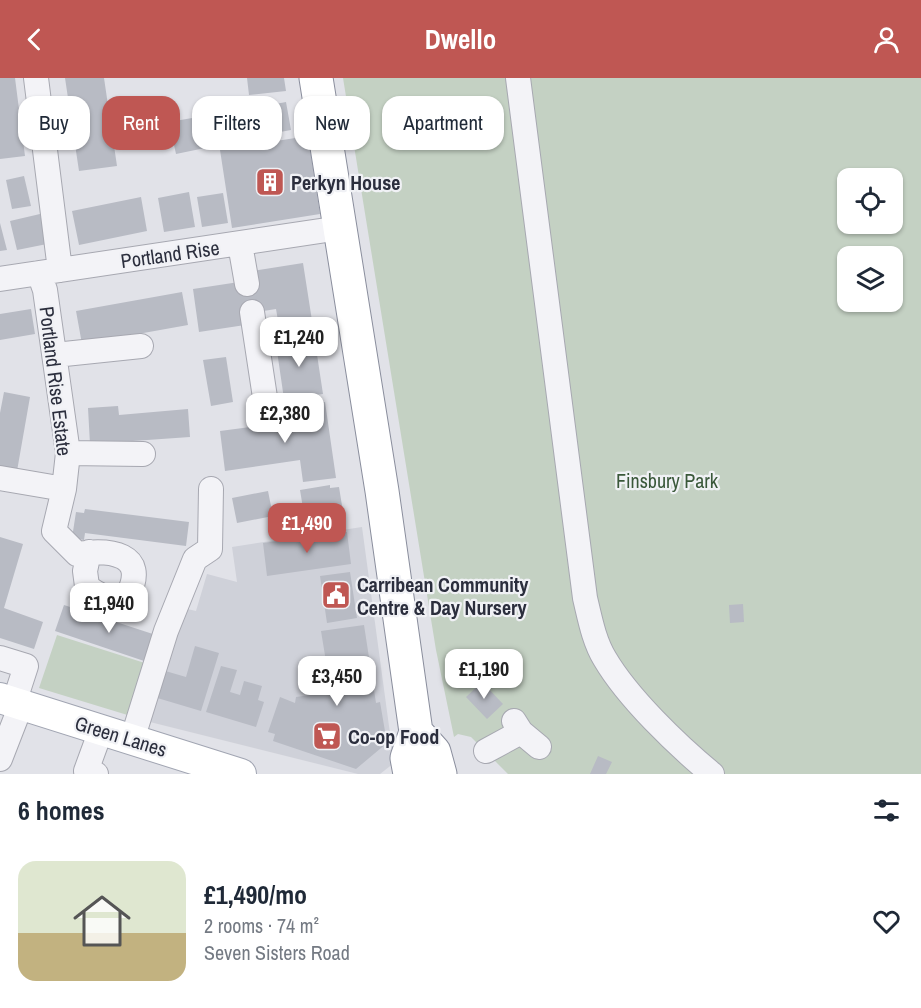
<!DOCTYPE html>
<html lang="en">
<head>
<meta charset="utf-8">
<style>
	body { margin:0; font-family:"Archivo Narrow",sans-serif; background:#f2f2f3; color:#1f2937; height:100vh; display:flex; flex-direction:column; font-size:22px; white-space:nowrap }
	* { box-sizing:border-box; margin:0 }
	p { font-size:20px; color:#747a83 }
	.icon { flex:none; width:33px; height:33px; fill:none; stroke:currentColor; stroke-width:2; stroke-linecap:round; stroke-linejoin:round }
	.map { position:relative; height:696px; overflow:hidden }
	.sheet { display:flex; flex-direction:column; background:#fff; flex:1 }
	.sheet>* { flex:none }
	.top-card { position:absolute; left:18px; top:18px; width:600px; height:54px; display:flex; gap:12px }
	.fabs { position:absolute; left:837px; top:90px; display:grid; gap:12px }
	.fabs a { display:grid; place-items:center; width:66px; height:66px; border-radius:12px; background:#fff; box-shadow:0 2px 4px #0004; font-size:30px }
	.price { position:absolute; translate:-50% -51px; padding:0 14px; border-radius:12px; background:#fff; color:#222; font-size:20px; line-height:39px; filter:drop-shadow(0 2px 3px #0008) }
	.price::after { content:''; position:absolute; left:50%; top:36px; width:18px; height:14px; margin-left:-9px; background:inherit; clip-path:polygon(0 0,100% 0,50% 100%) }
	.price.current { background:#bf5753; color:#fff }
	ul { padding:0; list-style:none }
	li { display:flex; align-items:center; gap:18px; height:150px; padding:0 18px }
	li span { display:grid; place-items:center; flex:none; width:168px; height:120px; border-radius:18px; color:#555 }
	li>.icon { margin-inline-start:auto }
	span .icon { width:72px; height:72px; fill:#fffc; stroke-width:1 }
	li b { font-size:26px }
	h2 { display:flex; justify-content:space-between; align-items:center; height:72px; padding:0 18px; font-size:26px }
	.pill { padding:0 21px; border-radius:18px; background:#fff; box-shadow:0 2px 4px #0004; font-size:21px; line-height:54px }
	.pill.current { background:#bf5753; color:#fff }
	header { display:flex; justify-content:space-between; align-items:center; height:78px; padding:0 18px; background:#bf5753; color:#fff; font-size:27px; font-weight:700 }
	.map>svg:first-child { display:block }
	.built { fill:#cfd1d9 }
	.green { fill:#c4d1c3; fill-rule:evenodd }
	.building { fill:#b8bbc4 }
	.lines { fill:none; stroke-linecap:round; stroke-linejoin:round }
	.minor-casing { stroke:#a7a8b1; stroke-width:26 }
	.major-casing { stroke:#a1a5b2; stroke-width:32 }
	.highway-casing { stroke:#8a8e9d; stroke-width:35 }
	.minor { stroke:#f3f3f7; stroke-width:24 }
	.major { stroke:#fff; stroke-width:30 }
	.highway { stroke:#fff; stroke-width:33 }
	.labels { text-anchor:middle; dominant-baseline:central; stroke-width:4.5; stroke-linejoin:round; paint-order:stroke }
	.poi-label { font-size:20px; font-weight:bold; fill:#2b2e3d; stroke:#f0f1f5; text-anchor:start }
	.street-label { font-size:20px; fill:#2b2e3d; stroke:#f0f1f5 }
	.park-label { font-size:20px; fill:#3a583a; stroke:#f0f1f5 }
</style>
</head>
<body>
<header><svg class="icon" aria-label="back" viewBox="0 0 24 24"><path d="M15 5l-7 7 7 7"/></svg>Dwello<svg class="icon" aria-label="person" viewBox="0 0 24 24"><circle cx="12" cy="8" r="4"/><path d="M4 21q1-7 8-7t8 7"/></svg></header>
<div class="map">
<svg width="921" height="696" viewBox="0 0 921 696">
	<rect width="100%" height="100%" fill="#e1e2e8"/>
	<path class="built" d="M362 449 394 685 380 696H358L142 642 179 529 196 533 207 496 237 504 232 469Z"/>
	<path class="green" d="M343 0H921V696H508L471 659 458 656 454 659 436 572ZM848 100H892V146H848ZM848 178H892V224H848Z
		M57 557 151 587 134 639 39 610Z"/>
	<path class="building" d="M0 0H15L25 78 0 81Z
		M65 0H104L117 88 79 93Z
		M247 0H284L286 13 249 17Z
		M268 20 270 27 286 24 291 52 258 58 255 34 238 37 236 25Z
		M198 39 205 70 176 76 169 44Z
		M308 58 320 136 232 150 220 72Z
		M24 98 31 128 12 131 6 102Z
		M189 114 195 149 164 154 158 120Z
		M223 115 228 145 202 149 197 119Z
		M141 119 147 153 79 167 72 133Z
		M40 136 47 166 17 172 10 143Z
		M0 145 7 172 0 173Z
		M303 185 313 249 280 254 276 231 244 236 245 247 199 254 193 211 239 204 253 193Z
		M182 214 188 247 82 266 76 233Z
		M31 231 35 256 0 262V236Z
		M314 257 323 316 284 321 276 266Z
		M226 279 233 324 211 328 203 282Z
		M4 314 30 319 17 393 0 390V335Z
		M325 324 336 400 303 404 300 382 225 393 220 353 294 343 292 329Z
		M118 328 119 337 188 331 190 359 90 366 88 330Z
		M330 407V410L339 409 345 446 314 452 310 428 303 430 300 412Z
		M268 413 273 438 237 445 232 420Z
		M85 431 189 444 186 468 85 455 84 462 72 460 76 434 84 435Z
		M347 454 351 486 267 498 263 465Z
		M0 459 23 466 4 530 43 544 34 571 0 560Z
		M350 494 357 540 327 545 320 498Z
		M743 526 744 544 730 545 729 527Z
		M64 527 162 559 153 586 55 553Z
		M364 547 376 625 380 624 387 665 356 691 273 663 275 656 268 654 280 619 295 625 296 619 331 614 321 553Z
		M195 568 219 575 201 633 154 619 162 592 186 599Z
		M221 588 237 592 230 614 240 617 244 603 262 608 258 622 264 624 256 649 206 634Z
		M482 604 503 626 487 641 466 619Z
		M598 678 612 684 606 696H590Z"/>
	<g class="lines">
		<g class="minor-casing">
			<path id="minor" d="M36 0 60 192
				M518 0 585 520C590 541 594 563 605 581 628 620 677 667 712 696
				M240 166 247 206
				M39 195 45 212 68 375 64 411 54 453 77 476C109 471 149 475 128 517 111 521 100 520 87 508L85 493 89 474
				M0 201 340 150
				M252 234 266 326
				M55 277 141 268
				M68 375 143 376
				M0 400 64 411
				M0 580 26 588 14 625
				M514 643 521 654 539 669
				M132 662 166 553 195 481 210 471 211 411
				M486 673 521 654
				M0 681 21 627
				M96 696 86 693 101 652"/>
		</g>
		<g class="major-casing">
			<path id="major" d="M0 620 241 696"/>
		</g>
		<g class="highway-casing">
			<path id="highway" d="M316 0 382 413 416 654 407 680 410 696
				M416 654 434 674 440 696"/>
		</g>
		<use href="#minor" class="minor"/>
		<use href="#major" class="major"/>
		<use href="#highway" class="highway"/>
	</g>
	<defs>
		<g id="building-square" transform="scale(1.5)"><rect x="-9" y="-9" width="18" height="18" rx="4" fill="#bf5753" stroke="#f0f1f5"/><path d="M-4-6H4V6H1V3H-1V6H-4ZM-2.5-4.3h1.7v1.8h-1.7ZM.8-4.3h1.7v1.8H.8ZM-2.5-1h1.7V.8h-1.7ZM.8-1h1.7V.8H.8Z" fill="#fff"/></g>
		<g id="civic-square" transform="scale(1.5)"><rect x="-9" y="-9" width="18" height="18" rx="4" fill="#bf5753" stroke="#f0f1f5"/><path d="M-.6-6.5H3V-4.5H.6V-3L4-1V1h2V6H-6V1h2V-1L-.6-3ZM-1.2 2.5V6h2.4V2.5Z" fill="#fff"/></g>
		<g id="supermarket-square" transform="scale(1.5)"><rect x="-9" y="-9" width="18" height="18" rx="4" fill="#bf5753" stroke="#f0f1f5"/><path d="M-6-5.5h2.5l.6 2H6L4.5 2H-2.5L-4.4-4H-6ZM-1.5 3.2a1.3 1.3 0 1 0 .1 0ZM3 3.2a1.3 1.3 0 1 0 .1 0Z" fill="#fff"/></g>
	</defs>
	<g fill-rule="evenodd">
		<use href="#building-square" x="270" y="104"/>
		<use href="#civic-square" x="336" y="517"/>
		<use href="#supermarket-square" x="327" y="658"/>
	</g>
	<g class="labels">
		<g class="poi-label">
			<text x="291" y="104">Perkyn House</text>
			<text x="357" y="506">Carribean Community<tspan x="357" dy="23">Centre &amp; Day Nursery</tspan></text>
			<text x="348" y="658">Co-op Food</text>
		</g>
		<g class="street-label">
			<text transform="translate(170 176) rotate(-8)">Portland Rise</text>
			<text transform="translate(56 303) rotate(83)">Portland Rise Estate</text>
			<text transform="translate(121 658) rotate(17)">Green Lanes</text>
		</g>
		<g class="park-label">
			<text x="667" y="402">Finsbury Park</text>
		</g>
	</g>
</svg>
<div class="fabs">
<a><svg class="icon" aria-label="locate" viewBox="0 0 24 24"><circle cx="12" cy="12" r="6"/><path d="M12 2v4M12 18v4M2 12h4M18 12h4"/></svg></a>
<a><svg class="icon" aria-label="layers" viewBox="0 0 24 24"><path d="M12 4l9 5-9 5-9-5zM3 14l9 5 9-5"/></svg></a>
</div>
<b class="price" style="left:299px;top:290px">£1,240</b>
<b class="price" style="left:285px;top:366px">£2,380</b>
<b class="price current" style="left:307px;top:476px">£1,490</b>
<b class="price" style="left:109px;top:556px">£1,940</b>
<b class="price" style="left:484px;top:622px">£1,190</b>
<b class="price" style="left:337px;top:629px">£3,450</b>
<div class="top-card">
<a class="pill">Buy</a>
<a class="pill current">Rent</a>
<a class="pill">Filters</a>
<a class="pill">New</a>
<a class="pill">Apartment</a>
</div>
</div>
<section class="sheet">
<h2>6 homes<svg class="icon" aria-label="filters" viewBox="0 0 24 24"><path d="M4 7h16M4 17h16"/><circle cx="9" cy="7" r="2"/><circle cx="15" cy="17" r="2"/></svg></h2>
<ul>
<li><span style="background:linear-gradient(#dfe7d0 60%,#c2b280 0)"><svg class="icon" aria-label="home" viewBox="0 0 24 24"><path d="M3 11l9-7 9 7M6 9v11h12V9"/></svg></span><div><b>£1,490/mo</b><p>2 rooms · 74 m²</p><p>Seven Sisters Road</p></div><svg class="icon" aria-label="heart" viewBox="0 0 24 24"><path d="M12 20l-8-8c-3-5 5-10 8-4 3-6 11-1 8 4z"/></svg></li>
</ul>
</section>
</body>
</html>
